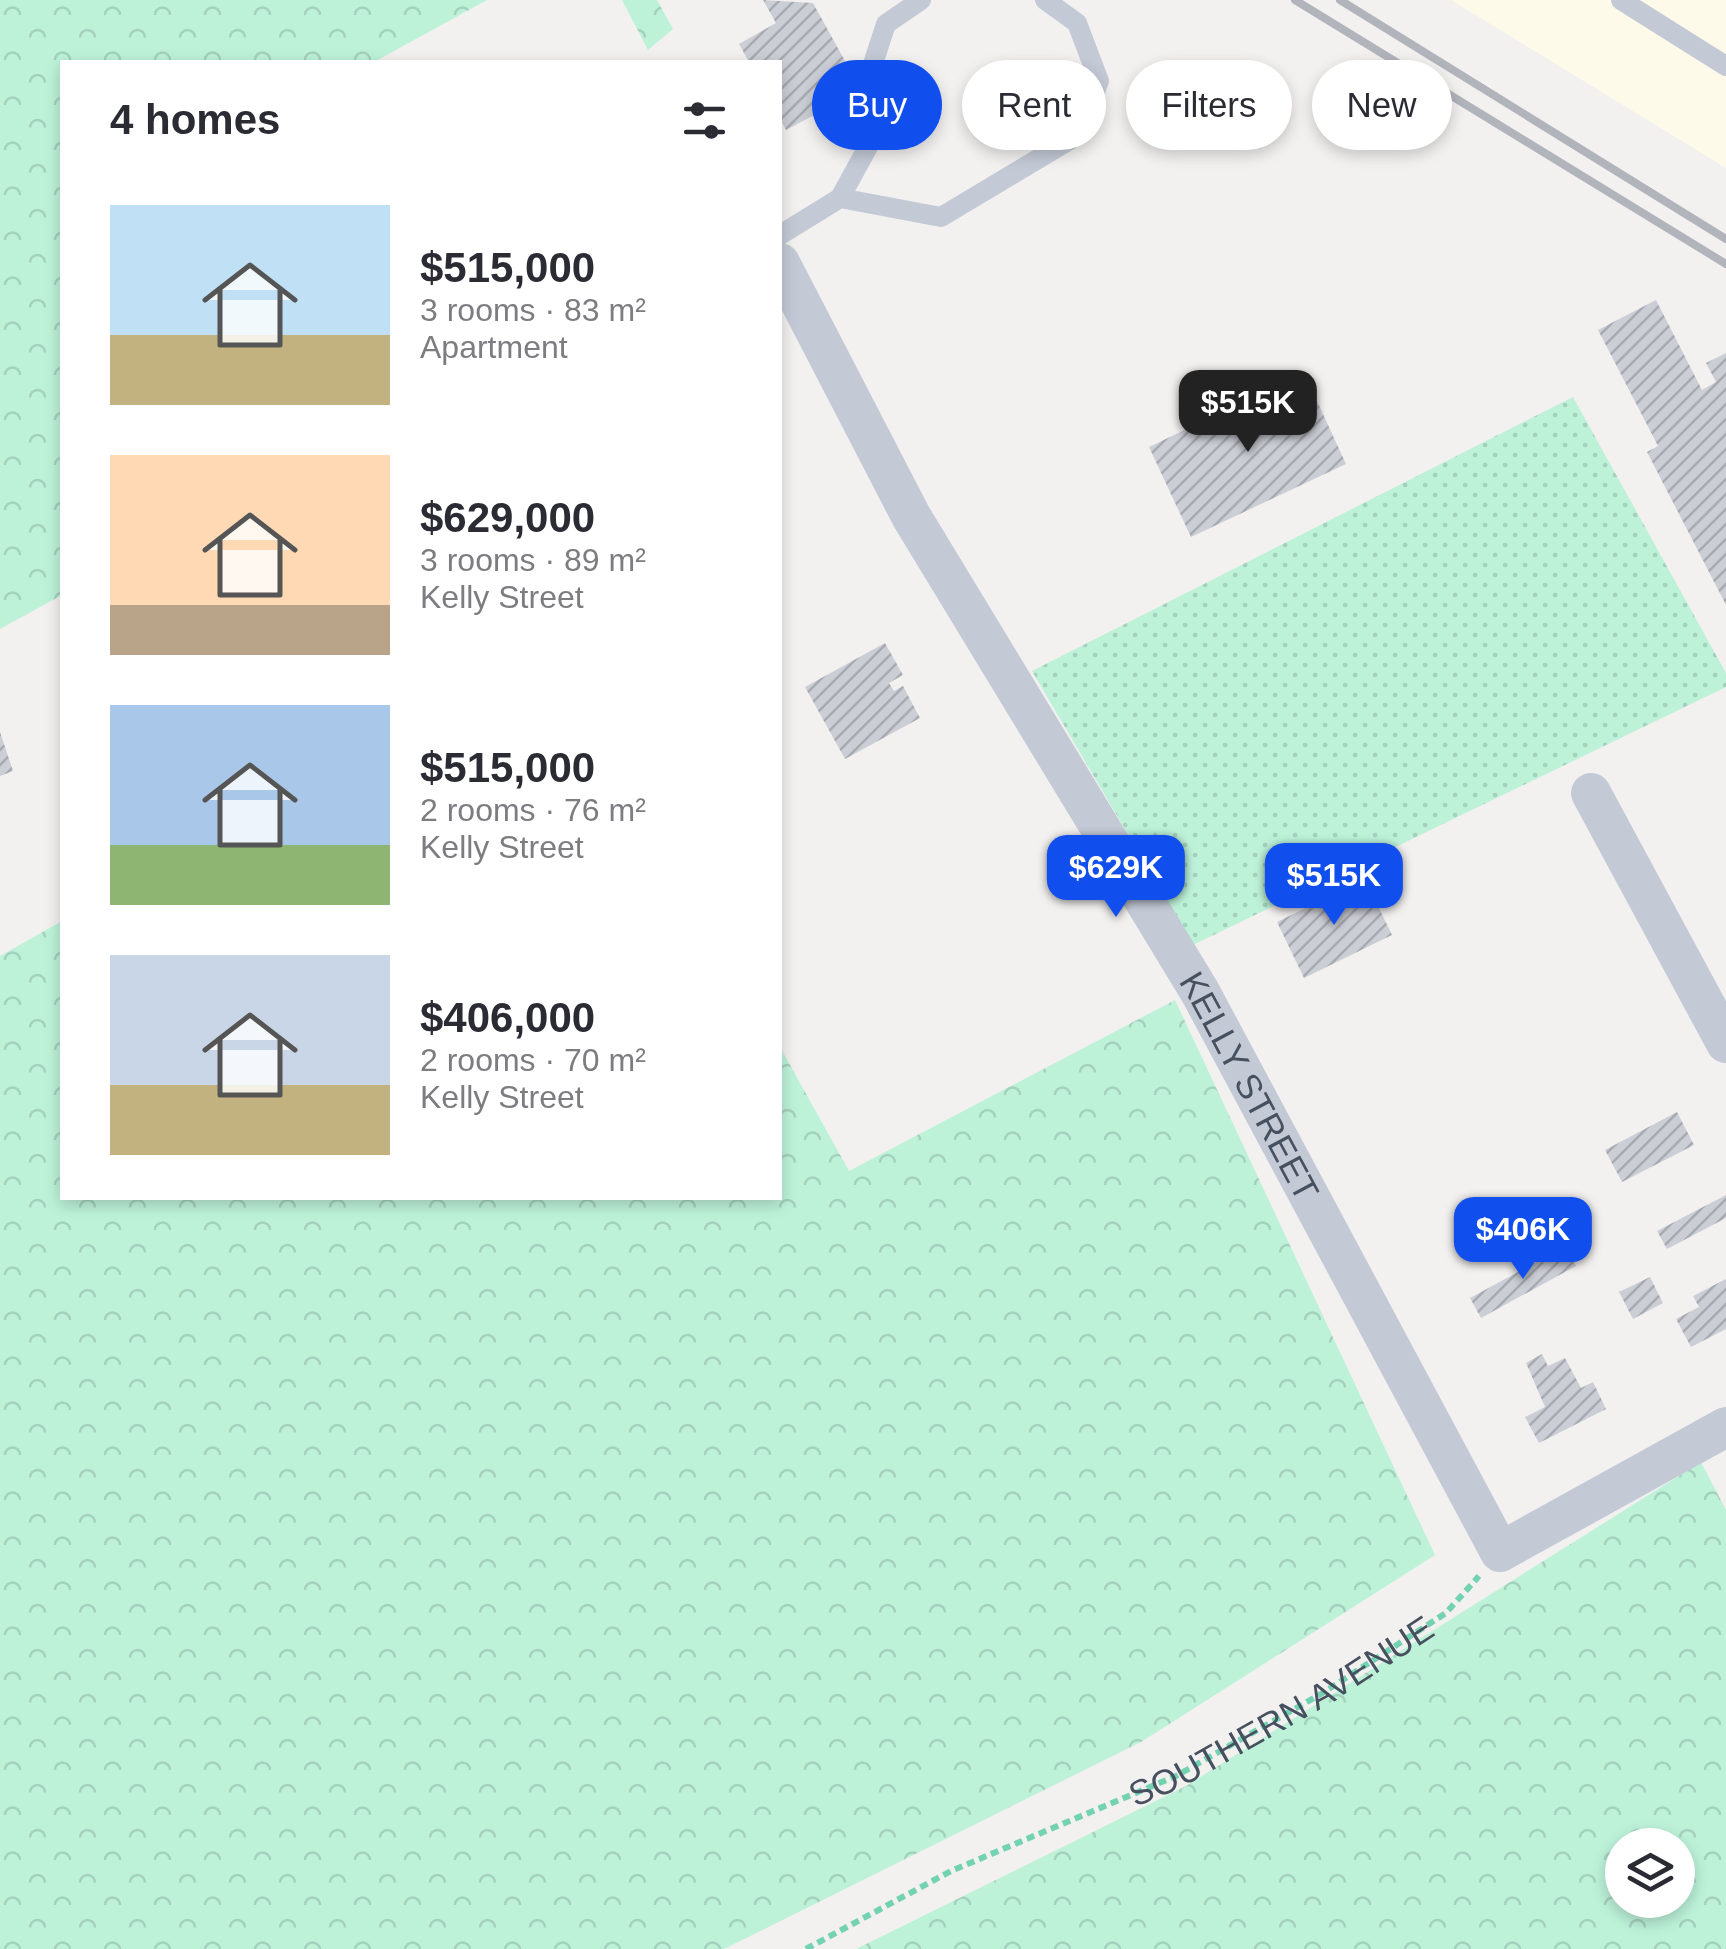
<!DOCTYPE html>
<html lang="en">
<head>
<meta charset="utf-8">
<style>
	body { margin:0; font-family:Helvetica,sans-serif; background:#f2f2f3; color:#2b2b33; height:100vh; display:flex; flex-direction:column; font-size:38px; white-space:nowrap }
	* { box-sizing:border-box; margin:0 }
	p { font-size:32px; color:#7c7c81 }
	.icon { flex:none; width:55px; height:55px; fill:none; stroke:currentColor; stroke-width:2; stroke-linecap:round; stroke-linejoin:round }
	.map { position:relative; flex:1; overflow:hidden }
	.details { position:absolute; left:60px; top:60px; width:722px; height:1140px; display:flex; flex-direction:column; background:#fff; border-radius:0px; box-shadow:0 5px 15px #0003 }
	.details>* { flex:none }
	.banner { position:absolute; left:812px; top:60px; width:762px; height:90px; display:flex; gap:20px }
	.fabs { position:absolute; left:1605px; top:1828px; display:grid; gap:20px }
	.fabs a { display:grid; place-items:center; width:90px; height:90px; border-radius:50%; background:#fff; box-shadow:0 5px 15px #0003; font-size:50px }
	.price { position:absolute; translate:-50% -85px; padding:0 22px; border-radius:20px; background:#104eed; color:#fff; font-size:32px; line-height:65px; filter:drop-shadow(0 2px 5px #0008) }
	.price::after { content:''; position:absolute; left:50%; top:60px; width:30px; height:22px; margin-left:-15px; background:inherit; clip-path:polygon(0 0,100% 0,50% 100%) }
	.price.selected { background:#222; color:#fff }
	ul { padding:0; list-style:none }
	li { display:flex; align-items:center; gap:30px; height:250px; padding:0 50px }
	li span { display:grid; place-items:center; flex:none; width:280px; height:200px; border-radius:0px; color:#555 }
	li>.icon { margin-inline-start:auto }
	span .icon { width:120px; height:120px; fill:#fffc; stroke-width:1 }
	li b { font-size:42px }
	h2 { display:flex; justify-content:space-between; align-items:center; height:120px; padding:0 50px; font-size:42px }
	.chip { padding:0 35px; border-radius:45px; background:#fff; box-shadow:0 5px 15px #0003; font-size:35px; line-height:90px }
	.chip.selected { background:#104eed; color:#fff }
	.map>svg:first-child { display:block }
	.commercial { fill:#fdfaea }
	.grass { fill:url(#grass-dots) }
	.forest { fill:url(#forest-crowns); fill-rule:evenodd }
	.building { fill:url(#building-hatch) }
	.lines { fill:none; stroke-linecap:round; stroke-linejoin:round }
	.path { stroke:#73d2b2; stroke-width:6; stroke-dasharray:8 5; stroke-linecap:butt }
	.lane { stroke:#c3cad6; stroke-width:20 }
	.street { stroke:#c3cad6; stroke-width:40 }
	.rail { stroke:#b2b4bb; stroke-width:8 }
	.labels { text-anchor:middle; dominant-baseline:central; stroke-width:8; stroke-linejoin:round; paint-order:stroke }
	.street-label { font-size:35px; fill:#47505f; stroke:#fff }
</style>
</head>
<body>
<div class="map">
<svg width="1726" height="1949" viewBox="0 0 1726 1949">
	<defs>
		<pattern id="grass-dots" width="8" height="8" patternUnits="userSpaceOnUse" patternTransform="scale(2.5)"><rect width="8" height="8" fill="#bdf2d9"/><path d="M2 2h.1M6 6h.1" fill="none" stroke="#a4d1bd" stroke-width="1.8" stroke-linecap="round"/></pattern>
		<pattern id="forest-crowns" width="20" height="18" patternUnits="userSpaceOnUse" patternTransform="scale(2.5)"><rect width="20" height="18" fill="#bdf2d9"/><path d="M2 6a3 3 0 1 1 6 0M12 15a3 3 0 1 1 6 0" fill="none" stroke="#a4d1bd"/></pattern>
		<pattern id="building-hatch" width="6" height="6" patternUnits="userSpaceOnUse" patternTransform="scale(2.5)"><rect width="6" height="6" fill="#ccced6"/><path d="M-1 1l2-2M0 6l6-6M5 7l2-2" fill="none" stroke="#a7aab1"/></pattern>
	</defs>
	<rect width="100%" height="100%" fill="#f3f0f0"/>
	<path class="commercial" d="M1451 0H1726V168Z"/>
	<path class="grass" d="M1573 397 1726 673V687L1193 945 1032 671Z"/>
	<path class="forest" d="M0 0H487L374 62H62V595L0 629Z
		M622 0H657L673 29 648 50Z
		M62 921V1198H780V1047L849 1171 1175 1000 1435 1555 1141 1742 724 1949H0V956Z
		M1701 1462 1726 1510V1949H856L1186 1786ZM1622 1845H1678V1900H1622Z"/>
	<path class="building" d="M763 0 813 3 861 90 786 130 780 119V62H749L739 44 776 23Z
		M1656 300 1702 390 1716 382 1706 363 1726 353V605L1647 452 1658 446 1598 330Z
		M1304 373 1346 464 1191 537 1149 447Z
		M885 643 903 675 889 683 894 691 903 686 920 718 845 759 805 687Z
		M0 732 13 771 0 776Z
		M1365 879 1392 935 1304 978 1277 922Z
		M1677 1112 1694 1145 1622 1182 1605 1150Z
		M1726 1195V1218L1667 1249 1657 1231Z
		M1566 1246 1576 1266 1481 1318 1470 1298Z
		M1650 1277 1663 1303 1633 1319 1619 1292Z
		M1726 1279V1329L1691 1347 1676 1319 1699 1307 1693 1296Z
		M1542 1354 1548 1366 1565 1358 1581 1388 1593 1382 1606 1409 1539 1443 1525 1417 1545 1407 1526 1363Z"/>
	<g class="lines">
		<path class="path" id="s1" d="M806 1949 951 1871 1176 1776 1321 1694 1446 1613 1479 1576"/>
		<path class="lane" d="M1621 0 1726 66
			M840 198 941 217 1078 135 1099 81 1077 23 1045 0
			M780 235 840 198 875 134 872 67 886 24 921 0"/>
		<g class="street">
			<path id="s2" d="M780 263 911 516 1200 992 1500 1552 1726 1427"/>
			<path d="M1591 793 1726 1043"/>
		</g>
		<path class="rail" d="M1295 0 1726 264
			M1340 0 1726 239"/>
	</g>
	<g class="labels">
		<g class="street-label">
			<text stroke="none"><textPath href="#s2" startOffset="948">KELLY STREET</textPath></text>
			<text stroke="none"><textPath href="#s1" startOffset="532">SOUTHERN AVENUE</textPath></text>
		</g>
	</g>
</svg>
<div class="fabs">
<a><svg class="icon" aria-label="layers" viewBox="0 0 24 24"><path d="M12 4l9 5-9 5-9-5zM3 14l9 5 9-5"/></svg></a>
</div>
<b class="price selected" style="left:1248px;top:455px">$515K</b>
<b class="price" style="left:1116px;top:920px">$629K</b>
<b class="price" style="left:1334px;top:928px">$515K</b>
<b class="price" style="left:1523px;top:1282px">$406K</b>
<div class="banner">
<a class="chip selected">Buy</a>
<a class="chip">Rent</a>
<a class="chip">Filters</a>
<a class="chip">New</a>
</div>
<section class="details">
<h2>4 homes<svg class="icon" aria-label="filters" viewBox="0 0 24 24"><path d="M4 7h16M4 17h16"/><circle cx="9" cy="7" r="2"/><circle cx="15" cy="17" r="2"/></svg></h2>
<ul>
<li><span style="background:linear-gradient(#bfe0f5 65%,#c2b280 0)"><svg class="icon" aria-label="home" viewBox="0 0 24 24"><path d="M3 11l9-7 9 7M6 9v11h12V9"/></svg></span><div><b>$515,000</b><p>3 rooms · 83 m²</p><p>Apartment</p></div></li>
<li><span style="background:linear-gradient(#ffd9b3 75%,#b9a48a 0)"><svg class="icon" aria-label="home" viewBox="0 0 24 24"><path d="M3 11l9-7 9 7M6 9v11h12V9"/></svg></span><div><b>$629,000</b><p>3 rooms · 89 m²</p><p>Kelly Street</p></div></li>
<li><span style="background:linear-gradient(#a9c7e8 70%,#8fb573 0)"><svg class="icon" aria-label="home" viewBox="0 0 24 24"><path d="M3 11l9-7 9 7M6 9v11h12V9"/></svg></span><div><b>$515,000</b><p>2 rooms · 76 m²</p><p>Kelly Street</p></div></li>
<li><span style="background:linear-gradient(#c9d6e8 65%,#c2b280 0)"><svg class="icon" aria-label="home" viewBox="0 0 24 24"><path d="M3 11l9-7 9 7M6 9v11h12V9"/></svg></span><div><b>$406,000</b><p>2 rooms · 70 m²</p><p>Kelly Street</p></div></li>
</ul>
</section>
</div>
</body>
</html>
